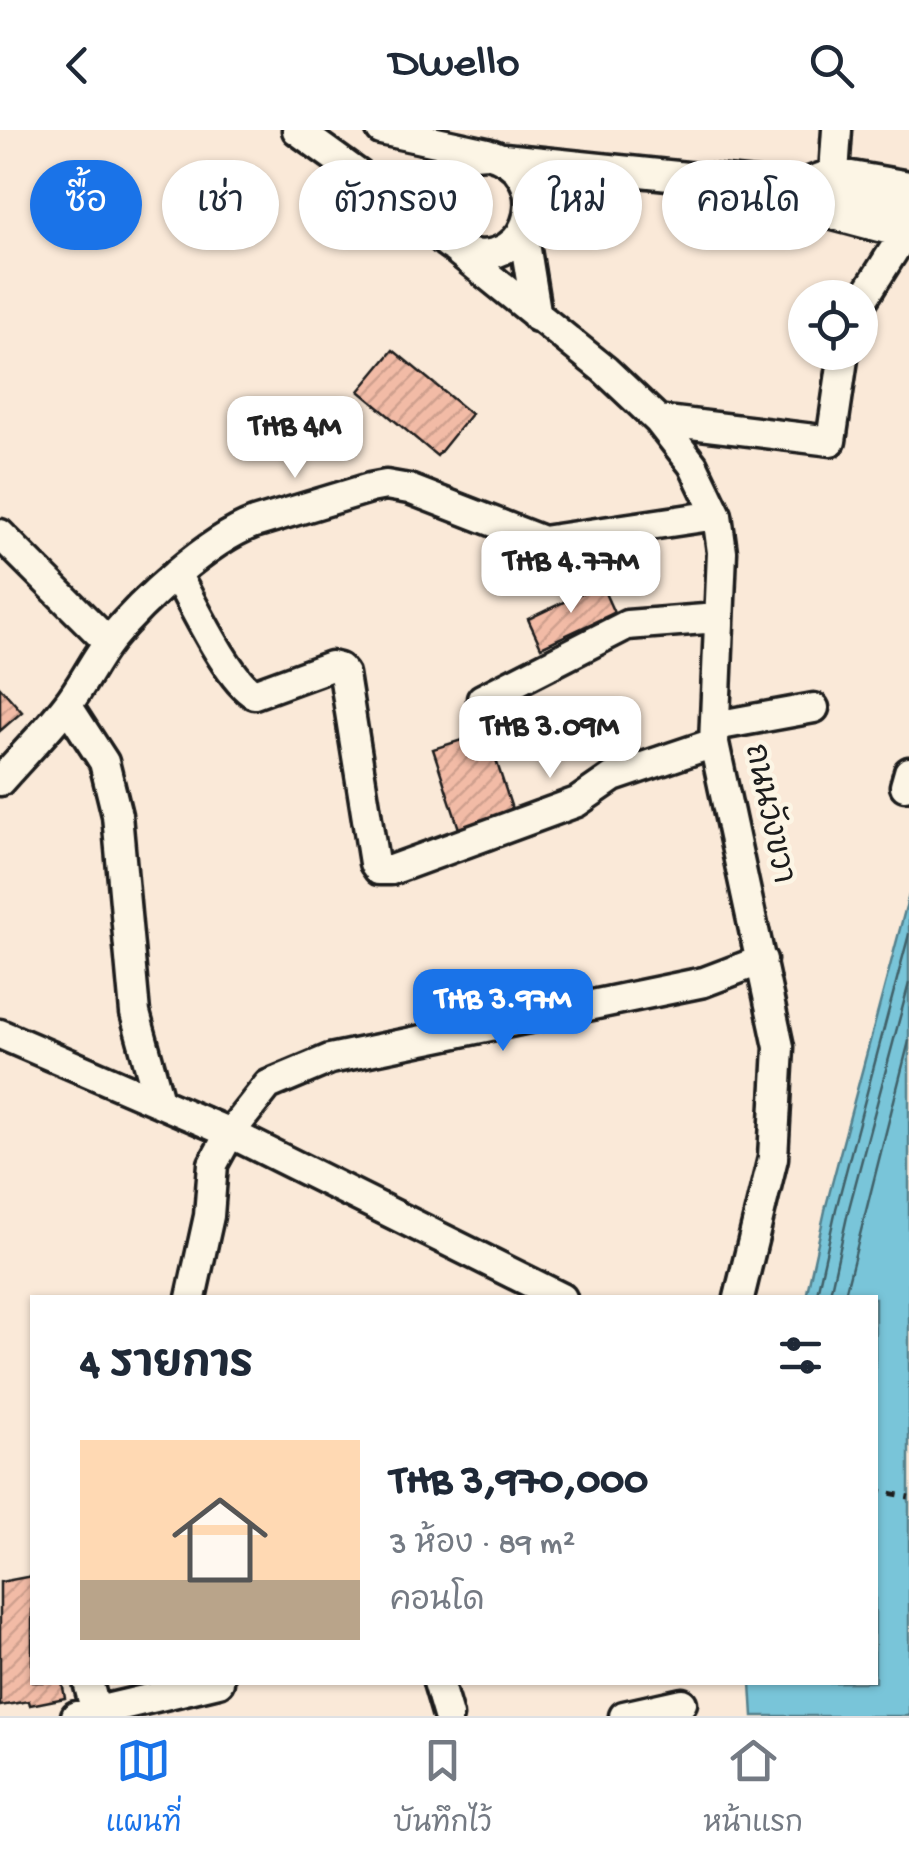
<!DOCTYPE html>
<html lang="th">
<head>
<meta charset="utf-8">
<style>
	body { margin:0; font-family:"Gochi Hand","Playpen Sans Thai",sans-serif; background:#f6f6f7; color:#1f2937; height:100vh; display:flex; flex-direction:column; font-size:38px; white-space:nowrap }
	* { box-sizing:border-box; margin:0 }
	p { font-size:32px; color:#747a83 }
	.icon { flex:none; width:55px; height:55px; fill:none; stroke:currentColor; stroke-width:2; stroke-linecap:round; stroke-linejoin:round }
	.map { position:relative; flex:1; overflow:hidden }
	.drawer { position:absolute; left:30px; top:1165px; width:848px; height:390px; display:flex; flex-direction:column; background:#fff; border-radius:0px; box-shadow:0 2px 8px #0004 }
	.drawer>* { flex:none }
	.guide { position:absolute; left:30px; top:30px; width:850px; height:90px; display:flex; gap:20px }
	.fabs { position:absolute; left:788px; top:150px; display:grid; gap:20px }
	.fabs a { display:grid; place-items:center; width:90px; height:90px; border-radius:50%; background:#fff; box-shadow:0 2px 8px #0004; font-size:50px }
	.price { position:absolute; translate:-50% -85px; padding:0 22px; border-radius:20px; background:#fff; color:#222; font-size:32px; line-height:65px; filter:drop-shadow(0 2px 5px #0008) }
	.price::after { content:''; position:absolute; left:50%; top:60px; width:30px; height:22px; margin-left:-15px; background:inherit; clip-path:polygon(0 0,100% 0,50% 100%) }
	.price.selected { background:#1a73e8; color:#fff }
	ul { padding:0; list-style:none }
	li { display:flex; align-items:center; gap:30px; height:250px; padding:0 50px }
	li+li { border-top:2px solid #e0e1e3 }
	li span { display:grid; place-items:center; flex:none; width:280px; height:200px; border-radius:0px; color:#555 }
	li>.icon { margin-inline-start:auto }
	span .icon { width:120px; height:120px; fill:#fffc; stroke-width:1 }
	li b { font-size:42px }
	h2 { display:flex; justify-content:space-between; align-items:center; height:120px; padding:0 50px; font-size:42px }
	.chip { padding:0 35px; border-radius:45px; background:#fff; box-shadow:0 2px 8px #0004; font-size:35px; line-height:90px }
	.chip.selected { background:#1a73e8; color:#fff }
	header { display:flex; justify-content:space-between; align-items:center; height:130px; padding:0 50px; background:#fff; font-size:45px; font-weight:600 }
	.tab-bar { display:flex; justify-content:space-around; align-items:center; height:140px; border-top:2px solid #e0e1e3; background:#fff; font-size:28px; color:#747a83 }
	.tab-bar a { display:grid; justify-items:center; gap:5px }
	.tab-bar .selected { color:#1a73e8 }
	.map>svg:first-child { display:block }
	.water { fill:#79c5d9; stroke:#54818d; stroke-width:2.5 }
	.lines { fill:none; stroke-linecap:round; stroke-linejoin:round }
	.shore { stroke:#416068; stroke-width:2.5 }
	.building { fill:url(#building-hatch); stroke:#1c1c1c; stroke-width:2.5 }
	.minor-casing { stroke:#1c1c1c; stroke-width:35 }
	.path { stroke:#1c1c1c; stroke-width:5; stroke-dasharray:8 8; stroke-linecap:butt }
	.minor { stroke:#fcf5e5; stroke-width:28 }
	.labels { text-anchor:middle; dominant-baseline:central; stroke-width:9; stroke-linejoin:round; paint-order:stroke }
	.street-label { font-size:32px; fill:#1c1c1c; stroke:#fcf5e5 }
</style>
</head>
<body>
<header><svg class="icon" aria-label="back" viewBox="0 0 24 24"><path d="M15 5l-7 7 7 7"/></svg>Dwello<svg class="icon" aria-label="search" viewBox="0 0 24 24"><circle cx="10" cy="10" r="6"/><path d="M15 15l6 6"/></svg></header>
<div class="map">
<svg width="909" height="1586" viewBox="0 0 909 1586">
	<defs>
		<pattern id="building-hatch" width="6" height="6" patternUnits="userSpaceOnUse" patternTransform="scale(2.5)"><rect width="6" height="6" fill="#f2bba6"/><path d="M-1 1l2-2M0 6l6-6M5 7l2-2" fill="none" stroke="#cfa08e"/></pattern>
	</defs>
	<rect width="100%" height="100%" fill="#fae9d8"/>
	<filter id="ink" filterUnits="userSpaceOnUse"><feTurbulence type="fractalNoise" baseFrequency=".01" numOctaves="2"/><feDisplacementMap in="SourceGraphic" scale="20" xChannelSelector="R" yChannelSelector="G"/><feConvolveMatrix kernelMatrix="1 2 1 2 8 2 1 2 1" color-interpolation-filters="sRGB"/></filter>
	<g filter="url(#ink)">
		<path class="water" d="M909 765V1586H753L751 1553 875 1552V1168L806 1167 826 1076Z"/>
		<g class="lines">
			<path class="shore" d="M816 1168 836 1079 909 804
				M829 1168 848 1082 909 853
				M844 1168 909 911"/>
		</g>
		<path class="building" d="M393 220 471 284 437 326 359 261Z
			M601 454 614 483 541 517 528 489Z
			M0 557 22 582 0 601Z
			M487 602 514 685 460 702 433 619Z
			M32 1446V1552H62L65 1568 30 1575 29 1571 0 1576V1452Z"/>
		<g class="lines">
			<g class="minor-casing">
				<path id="minor" d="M297 0 437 101
					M381 0 487 23C557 40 533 139 468 123 407 107 419 24 487 23
					M504 28 794 58 909 81
					M834 43 837 0
					M796 57 834 43 909 56
					M804 65 830 84 909 105
					M531 74 618 41
					M523 101 537 187
					M454 118 605 240 658 290 693 335 717 385 722 422 714 613 779 917 773 1028 739 1168
					M860 174 904 104
					M658 290 831 311 844 222
					M0 404 108 512
					M176 444C192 472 228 550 254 564L331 536 339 538 344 544 374 733 379 740H391L577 672 613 647 714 613
					M482 569 627 495 718 488
					M67 575 104 632 117 685 135 883 159 971
					M715 596 814 578
					M0 651C22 626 47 601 67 575 83 555 94 530 110 510 142 471 207 411 254 393L370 358 386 355 409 359 543 411 717 385
					M905 656 909 642
					M0 904 230 1003 562 1168
					M191 1168 209 1086 213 1034 230 1003 268 955 330 929 704 852 762 830
					M88 1552 97 1586
					M438 1552 448 1586
					M76 1586 219 1552
					M624 1586 682 1573"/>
			</g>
			<path class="path" d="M875 1360 909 1367"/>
			<use href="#minor" class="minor"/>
		</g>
	</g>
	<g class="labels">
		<g class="street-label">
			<text transform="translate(767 684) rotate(78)">ถนนวังขวา</text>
		</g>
	</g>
</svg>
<div class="fabs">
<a><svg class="icon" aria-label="locate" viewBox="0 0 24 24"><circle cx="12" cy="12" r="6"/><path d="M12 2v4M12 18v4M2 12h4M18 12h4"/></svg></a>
</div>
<b class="price" style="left:295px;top:351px">THB 4M</b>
<b class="price" style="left:571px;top:486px">THB 4.77M</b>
<b class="price" style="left:550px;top:651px">THB 3.09M</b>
<b class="price selected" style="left:503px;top:924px">THB 3.97M</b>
<div class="guide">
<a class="chip selected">ซื้อ</a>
<a class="chip">เช่า</a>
<a class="chip">ตัวกรอง</a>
<a class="chip">ใหม่</a>
<a class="chip">คอนโด</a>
</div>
<section class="drawer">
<h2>4 รายการ<svg class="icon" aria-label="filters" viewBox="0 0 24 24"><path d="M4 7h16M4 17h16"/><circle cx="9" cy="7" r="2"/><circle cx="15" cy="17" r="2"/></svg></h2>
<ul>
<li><span style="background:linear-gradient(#ffd9b3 70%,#b9a48a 0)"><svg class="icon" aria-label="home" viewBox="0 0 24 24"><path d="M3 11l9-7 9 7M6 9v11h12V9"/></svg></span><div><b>THB 3,970,000</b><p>3 ห้อง · 89 m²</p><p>คอนโด</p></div></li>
</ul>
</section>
</div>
<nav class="tab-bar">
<a class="selected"><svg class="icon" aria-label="map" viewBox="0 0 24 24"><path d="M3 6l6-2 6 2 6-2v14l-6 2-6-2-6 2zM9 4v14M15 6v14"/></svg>แผนที่</a>
<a><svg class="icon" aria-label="saved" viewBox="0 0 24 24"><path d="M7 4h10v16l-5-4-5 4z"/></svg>บันทึกไว้</a>
<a><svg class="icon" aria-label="home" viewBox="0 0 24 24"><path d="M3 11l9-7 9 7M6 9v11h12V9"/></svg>หน้าแรก</a>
</nav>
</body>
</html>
